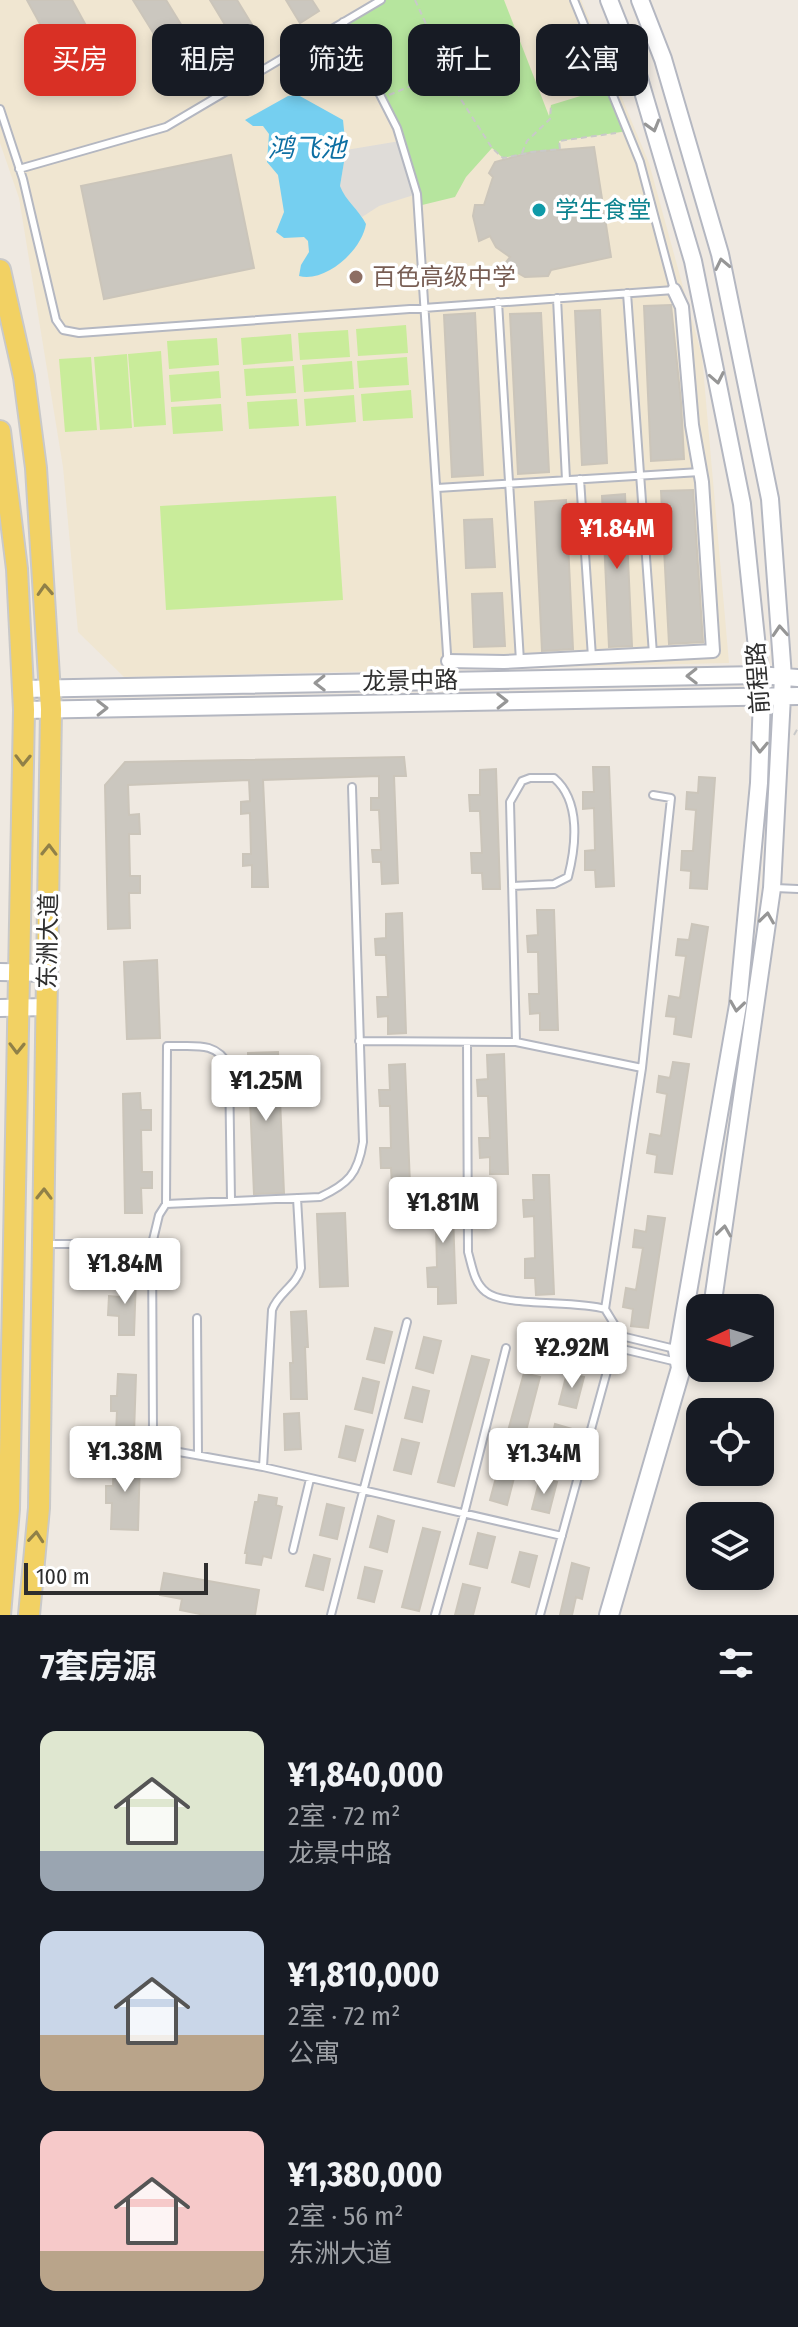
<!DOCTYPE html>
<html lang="zh">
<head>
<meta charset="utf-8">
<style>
	body { margin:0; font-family:"Fira Sans Condensed","Noto Sans SC",sans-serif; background:#20242c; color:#f1f3f6; height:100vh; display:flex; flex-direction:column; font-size:30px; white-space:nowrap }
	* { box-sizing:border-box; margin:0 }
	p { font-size:26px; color:#9ea1a6 }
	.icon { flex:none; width:44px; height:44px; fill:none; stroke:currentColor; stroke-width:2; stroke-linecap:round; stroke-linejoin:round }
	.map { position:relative; height:1615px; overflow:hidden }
	.side { display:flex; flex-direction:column; background:#171b24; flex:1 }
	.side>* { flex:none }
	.banner { position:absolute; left:24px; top:24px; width:750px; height:72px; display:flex; gap:16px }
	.needle { width:52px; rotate:266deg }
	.tools { position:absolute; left:686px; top:1294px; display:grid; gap:16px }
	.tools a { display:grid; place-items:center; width:88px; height:88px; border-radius:16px; background:#171b24; box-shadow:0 4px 12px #0003; font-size:40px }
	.scale { position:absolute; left:24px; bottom:20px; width:184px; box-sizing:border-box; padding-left:8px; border:4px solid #2e2e2e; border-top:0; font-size:22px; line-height:28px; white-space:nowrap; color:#2e2e2e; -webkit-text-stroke:6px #fff; paint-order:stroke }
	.price { position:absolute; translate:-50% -68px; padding:0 18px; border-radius:8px; background:#fff; color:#222; font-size:26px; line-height:52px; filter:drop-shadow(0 2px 4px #0008) }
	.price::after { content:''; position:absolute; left:50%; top:48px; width:24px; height:18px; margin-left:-12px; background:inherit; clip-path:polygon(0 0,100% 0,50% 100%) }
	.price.current { background:#d93025; color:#fff }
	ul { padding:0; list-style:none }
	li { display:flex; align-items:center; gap:24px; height:200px; padding:0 40px }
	li span { display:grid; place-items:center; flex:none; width:224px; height:160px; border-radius:16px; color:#555 }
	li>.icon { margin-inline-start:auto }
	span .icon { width:96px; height:96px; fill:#fffc; stroke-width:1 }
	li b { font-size:34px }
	h2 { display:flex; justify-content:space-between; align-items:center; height:96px; padding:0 40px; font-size:34px }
	.pill { padding:0 28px; border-radius:16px; background:#171b24; box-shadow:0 4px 12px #0003; font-size:28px; line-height:72px }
	.pill.current { background:#d93025; color:#fff }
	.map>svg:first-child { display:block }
	.education { fill:#f0e6d1 }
	.green { fill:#b6e59e }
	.pitch { fill:#c9ec9a }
	.plaza { fill:#dfdcd8 }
	.water { fill:#75cff0 }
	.building { fill:#cbc7bf; stroke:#cbc5ba; stroke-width:2 }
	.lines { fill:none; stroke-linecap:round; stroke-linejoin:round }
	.service-casing { stroke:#b4b7c1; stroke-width:10 }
	.minor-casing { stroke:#b4b7c1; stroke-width:16 }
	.tertiary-casing { stroke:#b4b7c1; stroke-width:20 }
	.secondary-casing { stroke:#b4b7c1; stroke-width:22 }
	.primary-casing { stroke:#c9c9c9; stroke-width:24 }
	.path { stroke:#c9c9c9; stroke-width:2; stroke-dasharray:6 4; stroke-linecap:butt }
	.service { stroke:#fff; stroke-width:6 }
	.minor { stroke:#fff; stroke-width:12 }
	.tertiary { stroke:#fff; stroke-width:16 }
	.secondary { stroke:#fff; stroke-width:18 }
	.primary { stroke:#f2d163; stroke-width:20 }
	.oneway { stroke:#969696 }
	.oneway2 { stroke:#908048 }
	.culture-dot { fill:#0f9aa8; stroke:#fff; stroke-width:3 }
	.education-dot { fill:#8d6e63; stroke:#fff; stroke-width:3 }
	.labels { text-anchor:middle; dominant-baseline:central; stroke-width:7; stroke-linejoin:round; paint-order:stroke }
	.culture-label { font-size:24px; fill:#0d838f; stroke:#fff; text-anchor:start }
	.education-label { font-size:24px; fill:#785e54; stroke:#fff; text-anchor:start }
	.street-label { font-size:24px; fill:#2e2e2e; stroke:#fff }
	.water-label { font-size:26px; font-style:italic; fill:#0d6fa3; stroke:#fff }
</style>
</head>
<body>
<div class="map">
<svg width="798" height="1615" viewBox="0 0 798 1615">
	<rect width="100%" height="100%" fill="#efe9e1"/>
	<path class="education" d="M0 0H581L649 163 702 356 729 663 124 677 78 632 63 467 19 198 0 143Z"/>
	<path class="green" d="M381 0H504L549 116 551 105 610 87 628 131 559 141 560 149 532 152 503 158 492 148 466 177 455 197 418 206 397 128 343 22Z"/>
	<path class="pitch" d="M406 325 408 353 358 356 356 329Z
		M348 330 350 357 300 360 298 333Z
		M291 334 293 361 243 365 241 338Z
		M217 338 219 365 169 369 167 341Z
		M161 351 166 425 134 427 128 354Z
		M127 354 132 428 100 430 94 357Z
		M91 357 97 430 65 432 59 359Z
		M407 357 409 385 359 388 357 361Z
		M352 361 354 389 304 392 302 365Z
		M294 366 296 393 246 396 244 369Z
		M219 371 221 398 171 402 169 375Z
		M411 390 413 418 363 421 361 394Z
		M354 395 356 422 306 426 304 399Z
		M297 399 299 426 249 429 247 402Z
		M221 404 223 431 173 434 171 407Z
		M336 496 343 600 166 610 160 506Z"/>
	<path class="plaza" d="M400 141 417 194 379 206 362 217 341 191 340 186 346 150Z"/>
	<path class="water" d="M298 95 343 120 346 150 340 186C345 200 359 210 366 224 362 250 326 283 299 276L301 265 309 252 308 241 304 237 284 238 276 232 284 212 278 175 267 162 269 134 263 126H253L245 120 288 96Z"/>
	<path class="building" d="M27 0H72L112 73 77 92Z
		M133 0H166L215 80 191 94Z
		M210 0H237L262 41 242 53Z
		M286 0H312L319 11 300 23Z
		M594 147 611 257 551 270 548 276 525 277 504 265 510 257 496 247 490 236 479 241 473 216 475 205H484L493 177 489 173 495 162 532 152Z
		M231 155 254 268 104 299 81 186Z
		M671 305 681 402 684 459 651 461 644 306Z
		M600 310 607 463 582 465 575 311Z
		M475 313 483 475 452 477 444 315Z
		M541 313 549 472 518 474 510 314Z
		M693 490 703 642 669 644 661 491Z
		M625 494 632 646 609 647 602 496Z
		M566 500 573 649 542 651 535 502Z
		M492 519 495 567 466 568 464 520Z
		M502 593 505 646 474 647 472 594Z
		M404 757 406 776H394L398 883 382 884 381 862H373L372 850H381L379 810H371V798H379V776L263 780 268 887H252V865L243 866V854H251L250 813 241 814V802L250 801 249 780 128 785 129 815 139 814 140 834H129L130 876H140V893H129L130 928 108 929 105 785 125 762Z
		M593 767H609L614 886 596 887 595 870H585V851L595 850 594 808 583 809V792H594Z
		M496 769 500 889H483L482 873H472L471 853H482L480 811H470L469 795H480V770Z
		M699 777 715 778 707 889 690 888 691 871 681 870 682 851H693L696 810 686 809 687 792 698 793Z
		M537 910H554L558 1030H540V1013L530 1014 529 994H539L538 952H528L527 936 538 935Z
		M402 913 406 1033 388 1034V1016L378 1017 377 997H388L386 955H376L375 939 386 938V914Z
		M692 924 708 927 691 1037 674 1034 676 1017 666 1016 669 996 680 998 686 956 676 955 678 939 689 940Z
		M157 960 160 1038 127 1039 124 962Z
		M278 1052 284 1193 254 1194 248 1053Z
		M504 1054 508 1174H490V1157L480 1158 479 1138H490L488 1096H478L477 1080 488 1079 487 1055Z
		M673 1062 689 1064 672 1174 655 1172 657 1155 647 1153 650 1134 661 1136 667 1094 657 1092 659 1076 670 1078Z
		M405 1064 410 1184 392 1185 391 1168H381L380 1148H391L390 1106H380L379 1090H390L389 1065Z
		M140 1093 141 1110H151V1130H141L142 1172H152V1188H141L142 1213H125L123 1094Z
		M533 1175H549L554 1294 536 1295 535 1278H525V1259L535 1258 534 1216 524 1217 523 1200H534Z
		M435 1184H452L456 1303 438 1304V1287H428L427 1268 437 1267 436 1225 426 1226 425 1209H436Z
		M345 1213 348 1286 320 1287 317 1214Z
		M648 1216 665 1218 648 1328 631 1326 633 1309 623 1307 626 1288 636 1290 643 1248 633 1247 635 1230 646 1232Z
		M120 1276 136 1277 134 1335H119V1316L108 1315 109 1296 120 1297Z
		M306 1311 308 1347H305L307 1399H291L290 1363H293L291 1312Z
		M375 1328 392 1332 384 1363 367 1359Z
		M424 1337 441 1341 433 1373 416 1368Z
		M472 1356 489 1360 454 1486 438 1482Z
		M524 1373 540 1377 520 1454 503 1449Z
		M567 1373 584 1377 576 1408 559 1404Z
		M118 1374 136 1375 134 1434H116L117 1411H111V1396H117Z
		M363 1378 379 1382 372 1413 355 1409Z
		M413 1387 429 1391 422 1422 405 1418Z
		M299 1413 301 1449 285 1450 284 1414Z
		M555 1424 572 1429 564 1460 548 1456Z
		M346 1426 363 1430 355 1461 339 1457Z
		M402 1439 419 1443 411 1474 394 1470Z
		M114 1458 140 1459 138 1530 111 1529 112 1503H106V1486H113Z
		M498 1470 515 1474 507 1505 490 1500Z
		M540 1478 557 1482 549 1513 532 1509Z
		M259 1495 277 1498 276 1505 282 1507 271 1558 263 1556 261 1565 246 1563 247 1553H245L255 1502H258Z
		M327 1504 344 1508 337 1539 320 1535Z
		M378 1516 394 1521 387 1552 370 1547Z
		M423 1528 440 1532 419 1611 402 1607Z
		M478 1533 495 1537 487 1568 470 1564Z
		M520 1552 537 1556 529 1587 512 1582Z
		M314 1555 330 1559 323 1590 306 1586Z
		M572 1563 589 1568 582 1599 576 1597 572 1615H560Z
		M365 1567 382 1571 374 1602 358 1598Z
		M164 1573 259 1590 255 1615H205L180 1610 182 1599 160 1595Z
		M463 1584 480 1588 473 1615H455Z"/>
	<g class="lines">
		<g class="service-casing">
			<path id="service" d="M343 22 397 128 417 194 448 669
				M0 109 23 179 56 320 63 330 79 333 674 290 640 162 574 0
				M19 169 166 127 381 0
				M627 293 653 654
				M557 298 566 480
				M498 302 520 661
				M580 479 592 657
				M437 488 700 472
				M352 787 363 1142C358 1174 348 1184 320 1197L166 1204 159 1215 152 1244 153 1432 163 1444 179 1452 263 1467 562 1536
				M512 886 554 884 568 877C576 846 581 801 554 778H530L522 781 510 802 516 1042
				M775 888 798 889
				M359 1041 516 1042 642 1068
				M467 1042 468 1252C472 1266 474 1283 486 1292 504 1307 576 1300 605 1309L616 1327 617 1335 540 1615
				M166 1204 167 1046C192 1047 216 1040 229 1066L231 1200
				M47 1244H152
				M605 1309 642 1068 671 798 653 795
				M197 1318 198 1455
				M617 1335 675 1349
				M614 1347 677 1362
				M263 1467 272 1310C278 1293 296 1286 301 1268L297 1198
				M293 1550 310 1479
				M331 1615 407 1322
				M435 1615 464 1514 506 1348"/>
		</g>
		<g class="minor-casing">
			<path id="minor" d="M448 661 504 662 713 651 702 482 692 425 682 307 674 290"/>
		</g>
		<g class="tertiary-casing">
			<path id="tertiary" d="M609 0 636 68 693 261 742 504 762 696 759 783 738 1005 678 1350
				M640 0 663 59 720 254 770 499 783 677 772 888 712 1308
				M22 689 760 675 798 678
				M24 710 798 696
				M0 972 47 973
				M0 1008 47 1007"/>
		</g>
		<g class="secondary-casing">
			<path id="secondary" d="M678 1350 681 1368 700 1347
				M609 1615 681 1368"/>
		</g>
		<g class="primary-casing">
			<path id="primary" d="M0 270 24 377 36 468 51 709 39 1508 29 1615
				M0 431 17 569 24 710 9 1509 0 1615"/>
		</g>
		<path class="path" d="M415 0 460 98 492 148 503 158 532 152 560 149 559 141 616 133
			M389 95 445 72
			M522 153 527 141 550 119 551 105
			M794 735 798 728"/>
		<use href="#service" class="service"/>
		<use href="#minor" class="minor"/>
		<use href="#tertiary" class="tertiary"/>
		<use href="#secondary" class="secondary"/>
		<use href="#primary" class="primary"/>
	</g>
	<defs><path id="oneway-chevron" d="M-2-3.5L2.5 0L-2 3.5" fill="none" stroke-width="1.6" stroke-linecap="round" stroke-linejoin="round" transform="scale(2)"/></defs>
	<g class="oneway">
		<use href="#oneway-chevron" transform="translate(653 126) rotate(74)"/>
		<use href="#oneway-chevron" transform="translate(722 264) rotate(-102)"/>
		<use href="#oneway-chevron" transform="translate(717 378) rotate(79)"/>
		<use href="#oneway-chevron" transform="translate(780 631) rotate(-94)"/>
		<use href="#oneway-chevron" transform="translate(692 676) rotate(179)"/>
		<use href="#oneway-chevron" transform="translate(320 683) rotate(179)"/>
		<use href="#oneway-chevron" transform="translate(502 701) rotate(-1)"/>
		<use href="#oneway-chevron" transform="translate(102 708) rotate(-1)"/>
		<use href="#oneway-chevron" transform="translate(760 747) rotate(92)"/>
		<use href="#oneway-chevron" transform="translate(767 918) rotate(-82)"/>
		<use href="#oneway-chevron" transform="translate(737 1006) rotate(98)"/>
		<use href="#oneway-chevron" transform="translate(724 1231) rotate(-82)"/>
	</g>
	<g class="oneway2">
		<use href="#oneway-chevron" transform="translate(45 590) rotate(-93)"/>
		<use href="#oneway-chevron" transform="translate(23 760) rotate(91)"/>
		<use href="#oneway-chevron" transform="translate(49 850) rotate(-89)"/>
		<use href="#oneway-chevron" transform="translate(17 1048) rotate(91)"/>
		<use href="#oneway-chevron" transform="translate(44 1194) rotate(-89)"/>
		<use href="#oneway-chevron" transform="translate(36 1537) rotate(-85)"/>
	</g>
	<circle class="culture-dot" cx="539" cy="210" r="8"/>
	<circle class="education-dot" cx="356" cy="277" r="8"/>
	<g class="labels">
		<g class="culture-label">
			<text x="555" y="210">学生食堂</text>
		</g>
		<g class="education-label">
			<text x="372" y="277">百色高级中学</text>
		</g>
		<g class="street-label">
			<text transform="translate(758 678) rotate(-94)">前程路</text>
			<text transform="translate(410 681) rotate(-1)">龙景中路</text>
			<text transform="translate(48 941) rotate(-89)">东洲大道</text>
		</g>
		<g class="water-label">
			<text x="307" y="148">鸿飞池</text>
		</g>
	</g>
</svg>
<div class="tools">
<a><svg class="needle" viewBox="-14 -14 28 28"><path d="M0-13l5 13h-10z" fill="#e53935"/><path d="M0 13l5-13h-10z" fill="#9ea1a6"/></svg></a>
<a><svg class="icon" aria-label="locate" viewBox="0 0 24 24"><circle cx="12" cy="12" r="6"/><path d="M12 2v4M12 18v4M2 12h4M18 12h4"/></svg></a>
<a><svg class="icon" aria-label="layers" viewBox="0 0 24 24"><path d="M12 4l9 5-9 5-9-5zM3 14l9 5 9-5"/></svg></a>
</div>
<div class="scale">100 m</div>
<b class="price current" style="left:617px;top:571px">¥1.84M</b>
<b class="price" style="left:266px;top:1123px">¥1.25M</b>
<b class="price" style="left:443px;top:1245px">¥1.81M</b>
<b class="price" style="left:125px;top:1306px">¥1.84M</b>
<b class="price" style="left:572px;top:1390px">¥2.92M</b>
<b class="price" style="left:125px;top:1494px">¥1.38M</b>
<b class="price" style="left:544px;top:1496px">¥1.34M</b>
<div class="banner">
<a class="pill current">买房</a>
<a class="pill">租房</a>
<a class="pill">筛选</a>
<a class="pill">新上</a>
<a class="pill">公寓</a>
</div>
</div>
<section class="side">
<h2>7套房源<svg class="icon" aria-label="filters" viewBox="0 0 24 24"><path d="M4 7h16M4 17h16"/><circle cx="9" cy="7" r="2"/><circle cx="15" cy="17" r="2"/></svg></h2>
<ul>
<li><span style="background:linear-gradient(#dfe7d0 75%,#9aa5b1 0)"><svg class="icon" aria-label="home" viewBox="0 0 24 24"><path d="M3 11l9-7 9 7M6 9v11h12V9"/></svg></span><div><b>¥1,840,000</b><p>2室 · 72 m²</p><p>龙景中路</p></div></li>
<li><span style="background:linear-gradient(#c9d6e8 65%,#b9a48a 0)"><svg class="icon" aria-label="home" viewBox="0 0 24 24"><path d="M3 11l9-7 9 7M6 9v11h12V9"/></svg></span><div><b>¥1,810,000</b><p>2室 · 72 m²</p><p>公寓</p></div></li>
<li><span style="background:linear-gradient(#f6c9c9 75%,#b9a48a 0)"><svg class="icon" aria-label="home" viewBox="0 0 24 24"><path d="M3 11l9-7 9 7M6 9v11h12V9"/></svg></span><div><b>¥1,380,000</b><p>2室 · 56 m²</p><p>东洲大道</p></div></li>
</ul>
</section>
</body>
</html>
